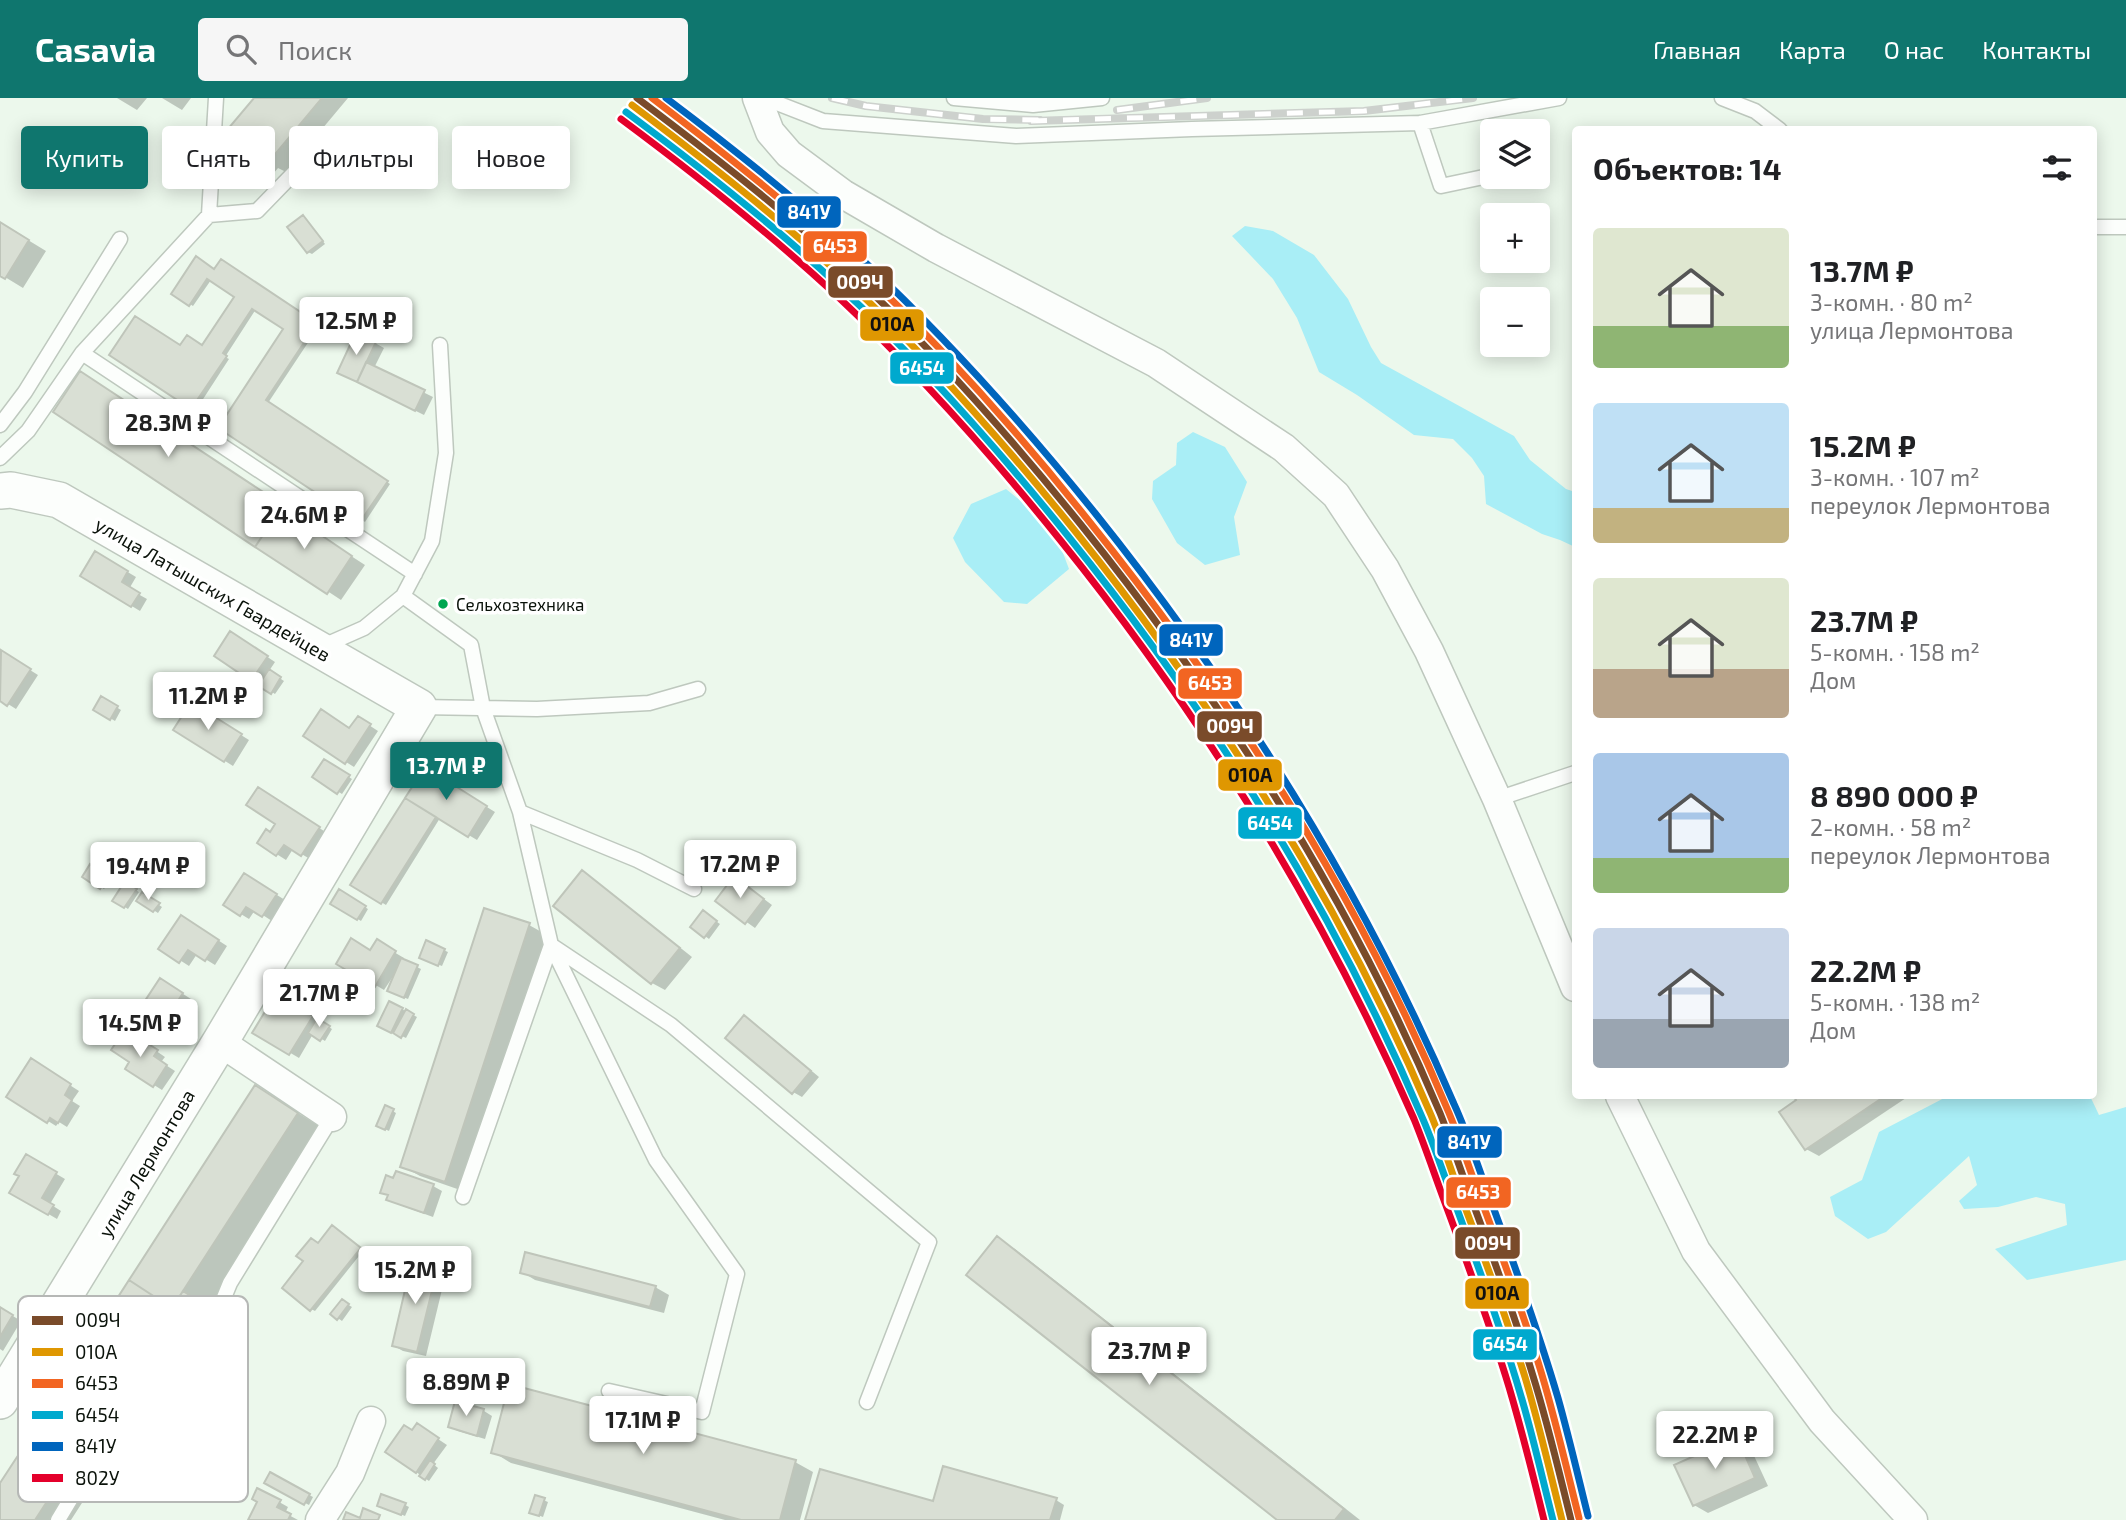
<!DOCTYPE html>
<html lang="ru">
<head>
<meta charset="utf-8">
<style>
	body { margin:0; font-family:"Exo 2",sans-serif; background:#f6f6f6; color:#202124; height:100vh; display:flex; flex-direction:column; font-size:26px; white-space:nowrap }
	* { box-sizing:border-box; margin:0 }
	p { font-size:23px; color:#757577 }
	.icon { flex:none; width:38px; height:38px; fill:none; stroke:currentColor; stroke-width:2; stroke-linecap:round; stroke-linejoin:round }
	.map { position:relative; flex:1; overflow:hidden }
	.panel { position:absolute; left:1572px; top:28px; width:525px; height:973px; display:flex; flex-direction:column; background:#fff; border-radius:7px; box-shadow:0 4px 18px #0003 }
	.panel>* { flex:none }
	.hud { position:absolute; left:21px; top:28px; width:665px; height:63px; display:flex; gap:14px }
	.controls { position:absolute; left:1480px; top:21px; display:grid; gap:14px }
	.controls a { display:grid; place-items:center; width:70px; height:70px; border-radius:7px; background:#fff; box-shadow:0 4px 18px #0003; font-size:35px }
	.price { position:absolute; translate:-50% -60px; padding:0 16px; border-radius:7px; background:#fff; color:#222; font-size:23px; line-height:46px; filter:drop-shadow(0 2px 4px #0008) }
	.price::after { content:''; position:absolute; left:50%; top:42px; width:21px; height:16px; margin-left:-10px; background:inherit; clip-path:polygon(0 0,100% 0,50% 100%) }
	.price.current { background:#0f766e; color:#fff }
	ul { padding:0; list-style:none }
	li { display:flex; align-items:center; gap:21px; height:175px; padding:0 21px }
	li span { display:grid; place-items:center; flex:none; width:196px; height:140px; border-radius:7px; color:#555 }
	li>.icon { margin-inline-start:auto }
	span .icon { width:84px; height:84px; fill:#fffc; stroke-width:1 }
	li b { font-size:30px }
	h2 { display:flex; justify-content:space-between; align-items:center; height:84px; padding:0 21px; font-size:30px }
	.chip { padding:0 24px; border-radius:7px; background:#fff; box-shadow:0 4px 18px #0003; font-size:24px; line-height:63px }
	.chip.current { background:#0f766e; color:#fff }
	header { display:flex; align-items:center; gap:42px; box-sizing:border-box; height:98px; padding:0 35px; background:#0f766e; color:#fff }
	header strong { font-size:33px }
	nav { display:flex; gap:38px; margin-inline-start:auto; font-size:24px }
	.search { width:490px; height:63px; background:#f6f6f6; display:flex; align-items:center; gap:18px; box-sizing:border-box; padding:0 24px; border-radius:7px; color:#757577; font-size:26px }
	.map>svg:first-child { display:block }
	.water { fill:#a9eef6 }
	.shadow { fill:#0003 }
	.building { fill:#d9dfd4; stroke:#bfc5ba; stroke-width:2 }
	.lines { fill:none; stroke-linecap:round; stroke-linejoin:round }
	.service-casing { stroke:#bec8be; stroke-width:17 }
	.minor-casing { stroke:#bec8be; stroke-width:31 }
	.tertiary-casing { stroke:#bec8be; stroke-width:38 }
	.service { stroke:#fcfefc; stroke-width:14 }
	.minor { stroke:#fcfefc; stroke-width:28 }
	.tertiary { stroke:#fcfefc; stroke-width:35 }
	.rail-casing { stroke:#cdd1cd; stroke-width:8 }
	.rail { stroke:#fff; stroke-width:5; stroke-dasharray:16; stroke-linecap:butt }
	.rail-1-casing { stroke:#fff; stroke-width:12 }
	.rail-2-casing { stroke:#fff; stroke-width:12 }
	.rail-3-casing { stroke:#fff; stroke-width:12 }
	.rail-4-casing { stroke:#fff; stroke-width:12 }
	.rail-5-casing { stroke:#fff; stroke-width:12 }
	.rail-6-casing { stroke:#fff; stroke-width:12 }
	.rail-1 { stroke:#7a4b2a; stroke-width:7 }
	.rail-2 { stroke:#df9701; stroke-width:7 }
	.rail-3 { stroke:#f26522; stroke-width:7 }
	.rail-4 { stroke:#00a9ce; stroke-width:7 }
	.rail-5 { stroke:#0065bd; stroke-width:7 }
	.rail-6 { stroke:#e4002b; stroke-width:7 }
	.bus-dot { fill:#00a651; stroke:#fff; stroke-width:2.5 }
	.labels { text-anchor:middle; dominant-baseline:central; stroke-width:7; stroke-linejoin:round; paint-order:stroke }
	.bus-label { font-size:17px; fill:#0a120a; stroke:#fff; text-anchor:start }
	.street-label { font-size:19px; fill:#0a120a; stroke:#fff }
	.key { fill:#fff; stroke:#b6b8b6; stroke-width:2 }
	.key-label { font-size:19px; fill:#0a120a }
	.line-badge { stroke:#fff; stroke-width:2.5 }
	.badge-label { font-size:19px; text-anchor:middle; font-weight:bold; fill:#fff }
	.pale-badge-label { font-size:19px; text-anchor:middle; font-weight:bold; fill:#111 }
</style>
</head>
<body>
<header>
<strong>Casavia</strong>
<div class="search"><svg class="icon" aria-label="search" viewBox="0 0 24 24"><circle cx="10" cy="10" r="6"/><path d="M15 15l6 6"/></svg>Поиск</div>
<nav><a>Главная</a><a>Карта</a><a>О нас</a><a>Контакты</a></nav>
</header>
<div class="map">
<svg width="2126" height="1422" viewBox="0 0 2126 1422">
	<rect width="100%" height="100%" fill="#ecf8ec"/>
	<path class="water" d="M1245 128 1273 133 1314 157 1348 201 1371 249 1381 265 1514 338 1530 362 1566 391 1575 394V449L1560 442 1542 436 1486 406 1484 378 1472 360 1453 341 1414 337 1357 297 1319 274 1297 220 1273 181 1232 138Z
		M1193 334 1225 349 1247 384 1234 419 1240 457 1205 467 1177 445 1152 401 1153 383 1176 367 1177 345Z
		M1006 391 1043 421 1060 447 1069 471 1027 506 1004 504 965 464 953 440 971 406Z
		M1948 998H2090L2099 1017 2126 1009V1162L2027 1182 1995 1151 2067 1127 2065 1106 2036 1099 1998 1109 1964 1111 1959 1103 1977 1087 1969 1058 1886 1134 1868 1141 1835 1118 1830 1099 1862 1082 1879 1034Z"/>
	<path class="shadow" d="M117 0H147L137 12Z
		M162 0H191L182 12Z
		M256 0H348L286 74 278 70 269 81 251 71 242 42Z
		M306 121 325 146 312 156 308 154Z
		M0 125 46 153 23 190 0 176Z
		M221 163 319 228 268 305 390 386 365 424 221 329 286 231 256 211 225 259 229 261 196 312 112 256 203 249 237 199 211 182 193 208 173 195 215 173Z
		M375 245 384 250 374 270 433 299 424 317 347 279Z
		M80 275 285 411 283 414 365 467 341 502 55 314Z
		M96 455 136 479 129 491 147 501 140 513 82 478Z
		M239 540 275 564 269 573 284 583 275 596 252 581Z
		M1 554 38 577 16 611 0 601Z
		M102 600 121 612 115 623 95 611Z
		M191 606 249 642 233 668 176 632Z
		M358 620 378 633 354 669 346 664 350 632Z
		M324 663 352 681 342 696 315 679Z
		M425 671 495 714 477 742 440 720 386 807 353 787Z
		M267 696 327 735 310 761 293 751 286 762 259 745 271 736 278 726Z
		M90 768 111 782 104 791 84 778Z
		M582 774 595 782 692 859 665 892 652 885Z
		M253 782 285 802 272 823 255 812 249 821 226 807Z
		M743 785 772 807 755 830 717 803Z
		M125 786 139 794 128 811 114 802Z
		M339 794 368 811 361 823 332 805Z
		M146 798 162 809 158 815 138 802Z
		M707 817 720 826 709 841 693 829Z
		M190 824 227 848 215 867 197 856 189 868 161 850Z
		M529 827 547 837 463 1093 420 1078 402 1068Z
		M377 844 404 860 402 862 421 871 408 901 392 895 394 881 392 880 384 892 339 865 371 854Z
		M427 845 448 854 442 868 424 861Z
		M169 887 191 901 169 934 158 927 153 936 133 924Z
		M390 905 417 919 406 940 379 927Z
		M299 911 332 931 325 943 313 936 299 960 255 934 295 918Z
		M745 919 753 924 819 979 802 999 793 994Z
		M135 946H146L165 959 161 964 175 973 162 992 154 987Z
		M40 968 79 993 72 1003 80 1008 67 1029 59 1024 56 1028 48 1023Z
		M256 989 324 1031 162 1284 94 1241Z
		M1795 998H1909L1819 1058 1806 1051 1798 1003Z
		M386 1009 396 1015 389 1033 378 1028Z
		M26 1058 65 1081 50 1106 61 1113 57 1121 11 1094 21 1078Z
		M395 1082 433 1088 442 1093 433 1119 397 1106 388 1101 389 1098 382 1094Z
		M336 1131 363 1153 315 1213 311 1211 318 1147Z
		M997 1141 1015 1151 1360 1422H1280Z
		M437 1170 446 1175 426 1258 403 1253 394 1248Z
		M522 1174 655 1189 669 1197 664 1215 535 1182Z
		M342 1203 352 1209 342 1223 332 1216Z
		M0 1210 21 1223 3 1253 0 1251Z
		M59 1297 125 1338 71 1422H0V1388Z
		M484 1313 492 1318 485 1341 458 1333 450 1329Z
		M426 1333 447 1347 433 1366 438 1370 429 1383 416 1374 413 1334Z
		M1737 1341 1750 1349 1768 1388 1708 1415 1694 1407Z
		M493 1354 795 1364 813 1374 800 1422H725L511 1365Z
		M271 1377 313 1399 309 1407 266 1385Z
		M258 1392 288 1409 285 1415 298 1422H250L260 1404Z
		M536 1399 548 1404 543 1419 535 1416Z
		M1056 1402 1064 1407 1060 1422H807L934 1405Z
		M405 1407 409 1409 405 1418 383 1409Z"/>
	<path class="building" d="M254 0H322L267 66 260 60 250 73 229 55 240 42 227 32Z
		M303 117 323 143 307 155 287 129Z
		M0 124 29 142 5 181 0 178Z
		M196 158 214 171 221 161 317 225 266 302 388 383 360 424 218 330 283 231 252 211 223 255 227 258 191 311 109 257 135 218 180 247 187 237 202 247 234 199 207 181 189 208 171 196Z
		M356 234 376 244 357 284 337 275Z
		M366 264 425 292 415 313 357 284Z
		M80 273 283 407 255 449 53 314Z
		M281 410 352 458 327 496 255 449Z
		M95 453 128 473 122 484 140 495 131 509 80 478Z
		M230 533 268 558 251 583 214 558Z
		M1 552 31 571 7 608 0 603Z
		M269 571 281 579 271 596 258 588Z
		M101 598 118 608 110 622 93 612Z
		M191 604 242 636 224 664 173 632Z
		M321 611 349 630 358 618 371 626 345 666 303 638Z
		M324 661 350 677 337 696 312 679Z
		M425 669 487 708 468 739 405 700Z
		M258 689 320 729 301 758 284 747 276 758 257 745 266 731 270 734 275 726 246 707Z
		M405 700 436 719 381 806 350 787Z
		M90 766 108 778 100 791 82 779Z
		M582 772 680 850 651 886 553 808Z
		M244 775 277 796 262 819 246 809 240 818 223 807Z
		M734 778 764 801 745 826 715 803Z
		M125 783 137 791 124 810 112 803Z
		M339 791 366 808 357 822 330 806Z
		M142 794 160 805 153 814 136 803Z
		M484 810 530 825 445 1084 400 1069Z
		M703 812 717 823 704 840 690 829Z
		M181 817 219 842 205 863 188 852 179 865 158 851Z
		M351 840 370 852 377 841 396 853 375 889 336 866Z
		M426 842 445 851 438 868 419 860Z
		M401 860 418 867 404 900 387 893Z
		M160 880 183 895 160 931 149 924 143 932 131 924Z
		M272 902 294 915 298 909 313 918 289 957 252 935Z
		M389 903 403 910 391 935 377 928Z
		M406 911 414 916 401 940 393 935Z
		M744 917 811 973 792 996 725 940Z
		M317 920 330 928 320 943 308 935Z
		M122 936 134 944 137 939 158 952 154 958 167 967 153 989 125 971 129 964 111 952Z
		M31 960 71 986 65 997 72 1002 58 1025 50 1020 47 1025 6 999Z
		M255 987 298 1015 172 1210 129 1182Z
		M1793 998H1885L1805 1052 1779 1014 1796 1002Z
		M385 1007 394 1011 385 1032 376 1028Z
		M26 1056 57 1074 42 1100 54 1107 48 1117 9 1095 19 1078 14 1076Z
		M396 1073 434 1086 424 1115 386 1102 388 1097 380 1095 386 1077 393 1080Z
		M332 1127 361 1150 310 1213 282 1190 303 1163 296 1158 311 1140 318 1145Z
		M997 1138 1344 1411 1335 1422H1277L966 1177Z
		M525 1154 656 1188 650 1209 520 1175Z
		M412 1162 438 1168 417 1254 392 1248Z
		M129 1182 172 1210 183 1193 206 1208 158 1284 91 1241Z
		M342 1201 349 1206 337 1222 330 1216Z
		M0 1209 13 1217 0 1239Z
		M509 1286 796 1362 780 1422H741L491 1355Z
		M59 1295 100 1322 35 1422H0V1385Z
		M455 1303 484 1311 477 1338 448 1329Z
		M417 1325 439 1340 416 1375 385 1354 404 1327 412 1332Z
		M1737 1339 1755 1380 1693 1408 1674 1367Z
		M430 1362 435 1366 425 1382 419 1378Z
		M943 1368 1057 1400 1050 1422H805L820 1371 933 1403Z
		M270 1374 310 1396 304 1407 264 1385Z
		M257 1390 281 1402 277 1409 291 1416 288 1422H248L257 1404 252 1401Z
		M381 1396 406 1405 401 1417 377 1408Z
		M535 1397 545 1400 539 1418 529 1415Z
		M363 1410 380 1417 378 1422H343L346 1414 360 1420Z"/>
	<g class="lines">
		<g class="service-casing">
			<path id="service" d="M764 0 823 23 1016 38 1192 31 1420 25 1559 0
				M954 0 1033 7 1102 0
				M1722 0 1755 13 1780 32
				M1420 25 1441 88 1493 77
				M209 117 257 113 323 45
				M2093 129H2126
				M82 255 415 476
				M0 327 25 294 120 141
				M0 360 28 333 82 255 209 117 216 0
				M403 498 432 443 446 355 440 247
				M321 549 364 530 403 498 471 547 483 610 520 714 551 847 656 1062 737 1176 702 1314 609 1293
				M419 609 537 611 649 605 698 591
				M1497 701 1575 675
				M520 714 637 762 694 791
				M551 847 671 927 929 1144 867 1304
				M463 1099 551 847
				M38 1242 152 1312 214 1224 230 1185 332 1019
				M58 1422 132 1299"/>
		</g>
		<g class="minor-casing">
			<path id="minor" d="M757 0 770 34 789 56 843 96 936 150 1156 265 1284 350 1336 397 1385 471 1429 553 1497 701 1575 889
				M220 944 332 1019
				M1620 998 1696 1153 1822 1323 1913 1422
				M320 1422 350 1375 371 1323"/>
		</g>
		<g class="tertiary-casing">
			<path id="tertiary" d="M0 393 11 392 59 402 419 609 220 944 0 1303"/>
		</g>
		<use href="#service" class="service"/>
		<use href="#minor" class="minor"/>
		<use href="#tertiary" class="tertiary"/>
		<g class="rail-casing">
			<path id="rail" d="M832 0 866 8 983 21 1040 22
				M1117 12 1207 0
				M1031 23 1364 13 1473 0"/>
		</g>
		<use href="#rail" class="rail"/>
		<g class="rail-1-casing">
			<path id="rail-1" d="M637 0C711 56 785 113 853 177 936 254 1011 340 1082 428 1226 607 1351 804 1440 1015 1450 1040 1458 1065 1467 1089 1490 1152 1514 1214 1533 1278 1548 1326 1559 1374 1571 1422"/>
		</g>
		<g class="rail-2-casing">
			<path id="rail-2" d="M632 7C706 63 779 120 847 183 929 260 1004 345 1075 433 1218 611 1342 807 1431 1017 1441 1041 1449 1066 1458 1091 1482 1153 1505 1215 1525 1279 1539 1326 1550 1374 1562 1422"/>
		</g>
		<g class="rail-3-casing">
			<path id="rail-3" d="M652 0C723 54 794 110 860 171 942 249 1018 334 1088 422 1233 602 1360 801 1449 1015 1459 1039 1467 1064 1476 1088 1499 1150 1523 1213 1542 1277 1556 1324 1567 1372 1579 1420"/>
		</g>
		<g class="rail-4-casing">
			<path id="rail-4" d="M626 14C700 69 773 126 840 189 923 266 997 350 1068 438 1211 615 1333 810 1422 1019 1434 1046 1442 1073 1453 1100 1478 1168 1503 1235 1523 1305 1534 1343 1543 1383 1553 1422"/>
		</g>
		<g class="rail-5-casing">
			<path id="rail-5" d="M666 0C735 52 803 106 867 166 949 243 1024 327 1095 415 1239 595 1363 793 1454 1006 1466 1032 1475 1060 1485 1087 1511 1157 1537 1228 1558 1300 1569 1339 1578 1378 1588 1418"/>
		</g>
		<g class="rail-6-casing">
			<path id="rail-6" d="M621 21C695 76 767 133 834 195 916 272 991 356 1061 443 1203 619 1323 813 1414 1021 1425 1048 1434 1075 1444 1102 1467 1164 1490 1226 1509 1289 1522 1333 1533 1377 1544 1422"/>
		</g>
		<use href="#rail-1" class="rail-1"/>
		<use href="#rail-2" class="rail-2"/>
		<use href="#rail-3" class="rail-3"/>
		<use href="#rail-4" class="rail-4"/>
		<use href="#rail-5" class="rail-5"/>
		<use href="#rail-6" class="rail-6"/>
	</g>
	<circle class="bus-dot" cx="443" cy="506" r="6"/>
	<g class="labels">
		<g class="bus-label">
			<text x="456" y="506">Сельхозтехника</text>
		</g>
		<g class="street-label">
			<text transform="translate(213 491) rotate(30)">улица Латышских Гвардейцев</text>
			<text transform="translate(146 1065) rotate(-59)">улица Лермонтова</text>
		</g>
	</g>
	<rect x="18" y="1198" width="230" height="206" rx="10" class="key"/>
	<rect x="32" y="1218" width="31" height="9" fill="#7a4b2a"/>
	<rect x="32" y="1250" width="31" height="8" fill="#df9701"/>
	<rect x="32" y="1281" width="31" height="9" fill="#f26522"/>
	<rect x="32" y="1313" width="31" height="8" fill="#00a9ce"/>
	<rect x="32" y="1344" width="31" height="9" fill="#0065bd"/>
	<rect x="32" y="1376" width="31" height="8" fill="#e4002b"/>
	<g class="key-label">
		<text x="75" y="1229">009Ч</text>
		<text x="75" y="1261">010А</text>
		<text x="75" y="1292">6453</text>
		<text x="75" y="1324">6454</text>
		<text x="75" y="1355">841У</text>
		<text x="75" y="1387">802У</text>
	</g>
	<g class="line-badge">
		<rect x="776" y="97" width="66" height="34" rx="7" fill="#0065bd"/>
		<rect x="802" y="132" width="66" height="33" rx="7" fill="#f26522"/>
		<rect x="827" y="167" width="67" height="34" rx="7" fill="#7a4b2a"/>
		<rect x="859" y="210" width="66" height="34" rx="7" fill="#df9701"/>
		<rect x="889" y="253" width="66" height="34" rx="7" fill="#00a9ce"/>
		<rect x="1158" y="525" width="66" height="34" rx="7" fill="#0065bd"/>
		<rect x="1177" y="569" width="66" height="33" rx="7" fill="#f26522"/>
		<rect x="1196" y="612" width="67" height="33" rx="7" fill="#7a4b2a"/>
		<rect x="1217" y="660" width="66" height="34" rx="7" fill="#df9701"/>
		<rect x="1237" y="708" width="66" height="34" rx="7" fill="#00a9ce"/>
		<rect x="1436" y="1027" width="67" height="34" rx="7" fill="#0065bd"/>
		<rect x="1445" y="1078" width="67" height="33" rx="7" fill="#f26522"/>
		<rect x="1454" y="1128" width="67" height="34" rx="7" fill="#7a4b2a"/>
		<rect x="1464" y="1179" width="66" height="33" rx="7" fill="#df9701"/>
		<rect x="1472" y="1230" width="66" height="33" rx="7" fill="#00a9ce"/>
	</g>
	<g class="badge-label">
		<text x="809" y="121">841У</text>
		<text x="835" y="155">6453</text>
		<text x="860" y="191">009Ч</text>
		<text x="922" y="277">6454</text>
		<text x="1191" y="549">841У</text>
		<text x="1210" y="592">6453</text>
		<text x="1230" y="635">009Ч</text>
		<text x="1270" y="732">6454</text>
		<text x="1469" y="1051">841У</text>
		<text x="1478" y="1101">6453</text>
		<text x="1488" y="1152">009Ч</text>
		<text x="1505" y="1253">6454</text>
	</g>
	<g class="pale-badge-label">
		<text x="892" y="233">010А</text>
		<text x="1250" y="684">010А</text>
		<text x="1497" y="1202">010А</text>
	</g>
</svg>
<div class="controls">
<a><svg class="icon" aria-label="layers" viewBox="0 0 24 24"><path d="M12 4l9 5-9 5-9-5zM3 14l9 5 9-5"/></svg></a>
<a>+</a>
<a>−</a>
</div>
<b class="price" style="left:356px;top:259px">12.5M ₽</b>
<b class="price" style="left:168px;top:361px">28.3M ₽</b>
<b class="price" style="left:304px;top:453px">24.6M ₽</b>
<b class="price" style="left:208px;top:634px">11.2M ₽</b>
<b class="price current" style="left:446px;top:704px">13.7M ₽</b>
<b class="price" style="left:740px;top:802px">17.2M ₽</b>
<b class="price" style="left:148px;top:804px">19.4M ₽</b>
<b class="price" style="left:319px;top:931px">21.7M ₽</b>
<b class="price" style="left:140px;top:961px">14.5M ₽</b>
<b class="price" style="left:415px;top:1208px">15.2M ₽</b>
<b class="price" style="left:1149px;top:1289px">23.7M ₽</b>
<b class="price" style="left:466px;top:1320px">8.89M ₽</b>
<b class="price" style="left:643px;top:1358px">17.1M ₽</b>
<b class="price" style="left:1715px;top:1373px">22.2M ₽</b>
<div class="hud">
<a class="chip current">Купить</a>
<a class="chip">Снять</a>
<a class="chip">Фильтры</a>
<a class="chip">Новое</a>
</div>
<section class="panel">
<h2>Объектов: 14<svg class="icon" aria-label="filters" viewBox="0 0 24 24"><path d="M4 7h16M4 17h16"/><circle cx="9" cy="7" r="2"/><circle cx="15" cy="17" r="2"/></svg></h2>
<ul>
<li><span style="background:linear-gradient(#dfe7d0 70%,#8fb573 0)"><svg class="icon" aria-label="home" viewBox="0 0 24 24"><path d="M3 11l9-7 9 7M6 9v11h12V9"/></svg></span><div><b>13.7M ₽</b><p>3-комн. · 80 m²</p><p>улица Лермонтова</p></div></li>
<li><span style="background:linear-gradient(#bfe0f5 75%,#c2b280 0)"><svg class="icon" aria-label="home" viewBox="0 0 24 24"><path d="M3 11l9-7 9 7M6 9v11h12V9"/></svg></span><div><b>15.2M ₽</b><p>3-комн. · 107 m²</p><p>переулок Лермонтова</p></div></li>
<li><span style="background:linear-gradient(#dfe7d0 65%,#b9a48a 0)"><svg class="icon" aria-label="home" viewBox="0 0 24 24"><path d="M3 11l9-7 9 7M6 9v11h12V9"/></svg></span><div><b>23.7M ₽</b><p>5-комн. · 158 m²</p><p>Дом</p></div></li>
<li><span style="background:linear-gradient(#a9c7e8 75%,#8fb573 0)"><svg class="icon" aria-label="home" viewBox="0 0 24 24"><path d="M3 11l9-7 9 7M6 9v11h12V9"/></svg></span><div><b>8 890 000 ₽</b><p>2-комн. · 58 m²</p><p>переулок Лермонтова</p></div></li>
<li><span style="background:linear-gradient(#c9d6e8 65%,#9aa5b1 0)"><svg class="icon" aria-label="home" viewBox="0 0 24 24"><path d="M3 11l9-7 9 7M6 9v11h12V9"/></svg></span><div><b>22.2M ₽</b><p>5-комн. · 138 m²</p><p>Дом</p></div></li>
</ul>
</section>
</div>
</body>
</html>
